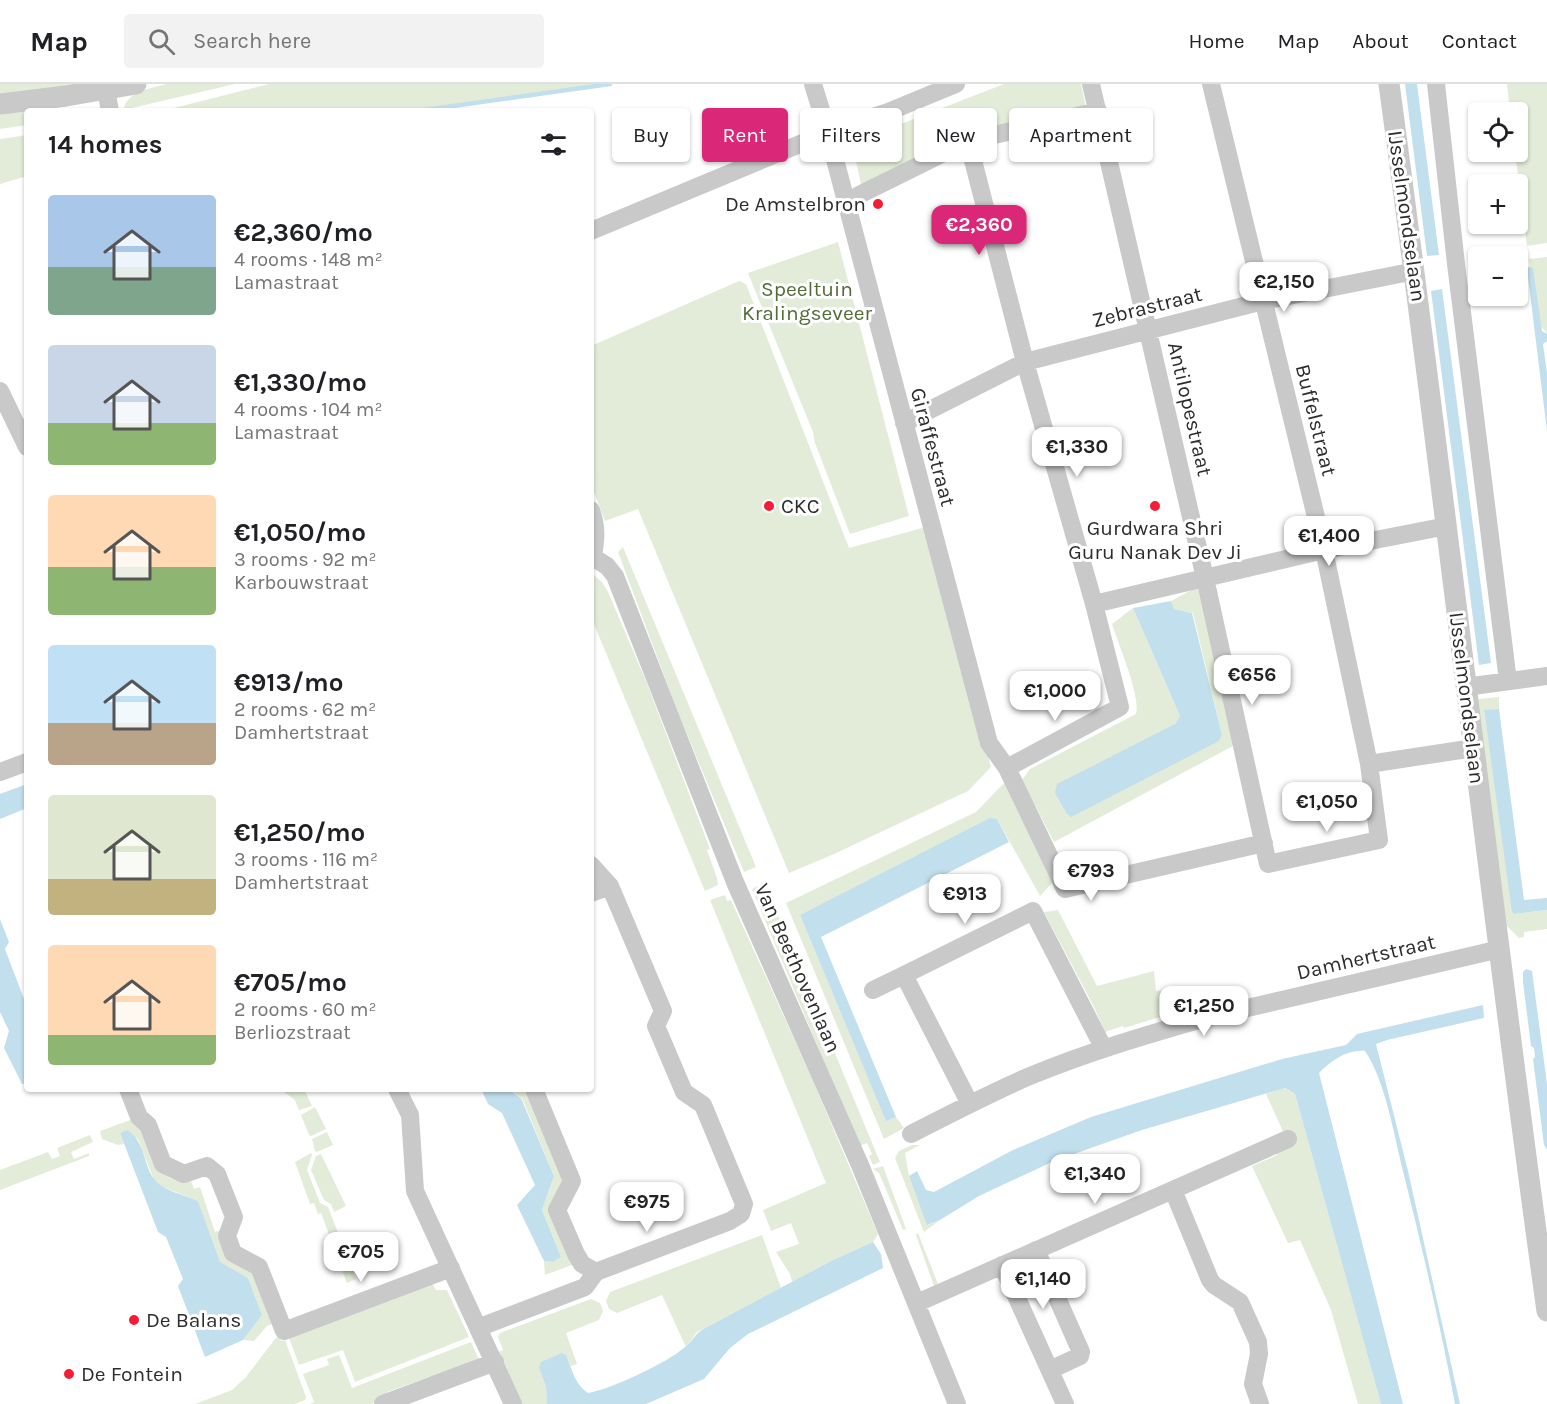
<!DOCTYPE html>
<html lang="en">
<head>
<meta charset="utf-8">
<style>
	body { margin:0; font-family:Karla,sans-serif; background:#f2f2f2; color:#202124; height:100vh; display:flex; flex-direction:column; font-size:22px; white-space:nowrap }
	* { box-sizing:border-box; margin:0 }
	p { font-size:20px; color:#757577 }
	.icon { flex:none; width:33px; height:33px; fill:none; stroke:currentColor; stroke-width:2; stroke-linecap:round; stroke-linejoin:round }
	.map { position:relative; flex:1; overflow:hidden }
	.panel { position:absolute; left:24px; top:24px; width:570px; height:984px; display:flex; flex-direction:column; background:#fff; border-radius:6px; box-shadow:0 2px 4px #0004 }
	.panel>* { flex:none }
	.banner { position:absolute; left:612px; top:24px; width:570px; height:54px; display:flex; gap:12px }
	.buttons { position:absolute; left:1468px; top:18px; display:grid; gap:12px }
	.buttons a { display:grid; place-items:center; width:60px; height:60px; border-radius:6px; background:#fff; box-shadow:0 2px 4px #0004; font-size:30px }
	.price { position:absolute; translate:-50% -51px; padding:0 14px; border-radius:12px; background:#fff; color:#222; font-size:20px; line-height:39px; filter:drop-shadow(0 2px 3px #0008) }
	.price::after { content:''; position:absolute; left:50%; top:36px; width:18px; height:14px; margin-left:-9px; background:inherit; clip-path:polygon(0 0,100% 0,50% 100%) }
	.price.active { background:#db2777; color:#fff }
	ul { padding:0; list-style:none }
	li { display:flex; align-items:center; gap:18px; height:150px; padding:0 24px }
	li span { display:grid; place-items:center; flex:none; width:168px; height:120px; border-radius:6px; color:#555 }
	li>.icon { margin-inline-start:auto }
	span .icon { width:72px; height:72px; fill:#fffc; stroke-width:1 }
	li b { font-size:26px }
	h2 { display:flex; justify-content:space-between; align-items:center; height:72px; padding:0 24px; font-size:26px }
	.pill { padding:0 21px; border-radius:6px; background:#fff; box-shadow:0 2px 4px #0004; font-size:21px; line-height:54px }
	.pill.active { background:#db2777; color:#fff }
	header { display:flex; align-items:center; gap:36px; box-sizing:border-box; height:84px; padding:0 30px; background:#fff; border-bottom:2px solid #e0e0e0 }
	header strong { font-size:28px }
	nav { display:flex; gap:33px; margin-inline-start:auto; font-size:21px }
	.search { width:420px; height:54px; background:#f2f2f2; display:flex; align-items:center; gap:15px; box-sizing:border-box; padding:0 21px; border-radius:6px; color:#757577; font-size:22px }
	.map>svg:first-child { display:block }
	.green { fill:#e3ecd8 }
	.water { fill:#c2dfee }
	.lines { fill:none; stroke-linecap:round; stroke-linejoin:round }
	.stream { stroke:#c2dfee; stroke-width:4.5 }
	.minor { stroke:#c9c9c9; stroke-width:18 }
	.tertiary { stroke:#c9c9c9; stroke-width:21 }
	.poi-dot { fill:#f51c36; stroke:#fff; stroke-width:2 }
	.labels { text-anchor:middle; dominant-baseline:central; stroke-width:6; stroke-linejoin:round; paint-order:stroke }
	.poi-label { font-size:21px; fill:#2c2c2c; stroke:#fff; text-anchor:start }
	.street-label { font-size:21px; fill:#2c2c2c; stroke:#fff }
	.park-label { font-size:21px; fill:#526c36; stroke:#fff }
</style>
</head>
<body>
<header>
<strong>Map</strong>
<div class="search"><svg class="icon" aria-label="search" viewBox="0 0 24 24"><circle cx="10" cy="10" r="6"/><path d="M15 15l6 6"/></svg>Search here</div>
<nav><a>Home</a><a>Map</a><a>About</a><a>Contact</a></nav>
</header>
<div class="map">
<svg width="1547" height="1320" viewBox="0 0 1547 1320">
	<rect width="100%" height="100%" fill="#fff"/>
	<path class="green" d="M0 0H99L0 14Z
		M166 0H235L123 26C128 7 149 5 166 0Z
		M269 0H602L533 13 423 27H162Z
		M1004 0H1081L1086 24 862 105 852 59Z
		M1507 0H1547V159L1527 162 1515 68H1518V28H1510Z
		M27 27V41L0 45V30Z
		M27 51V92L0 100V55Z
		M838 158 909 432 850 450 815 359 813 348 748 189Z
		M1547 173V250L1537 237 1529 175Z
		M739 197 746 200 849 464 926 443 991 683 968 707 834 770 789 789 638 425 605 437 591 400V262Z
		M623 463 756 783 744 788 677 626 618 468Z
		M591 489 602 498 608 508 646 597 710 765 707 766 717 794 718 801 705 807 591 533Z
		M1197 503 1225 573 1244 656 1054 758 1022 696 1030 685 1136 630C1141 613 1118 559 1112 540L1133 524 1180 632 1175 640 1219 657 1222 651 1193 529 1173 525 1171 517Z
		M1499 613V625L1484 627 1514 830 1547 826V845L1524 848V853L1519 854 1505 840 1476 620 1479 615Z
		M1005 698 1052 799 1040 812 997 735 800 831 886 1036 896 1033 904 1044 884 1055 786 819 976 728Z
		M758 802 761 807 767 805 880 1078 873 1081 869 1072 872 1070 867 1059 859 1062 752 805Z
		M725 811 727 817 731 816 810 990 878 1150 873 1158 833 1176 792 1198 790 1190 776 1168 799 1160 791 1139 771 1147 763 1126 826 1099 710 816Z
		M1058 826 1097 902 1154 887 1156 907 1164 906 1166 931 1124 944 1123 942 1105 948 1094 923 1044 828Z
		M1284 1004 1295 1010 1381 1320H1358L1331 1226 1300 1156 1288 1159 1252 1082 1277 1071 1273 1060 1286 1054 1266 1010Z
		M280 1005H304L312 1022 299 1026 295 1016Z
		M509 1005H528L565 1092 551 1122 572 1181 545 1191 544 1177 553 1178 561 1173 542 1126 554 1092 522 1014Z
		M315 1023 326 1045 311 1052 309 1051 301 1031Z
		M133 1035 144 1043 162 1088C169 1096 179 1098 190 1094L194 1105 200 1103 215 1148 221 1146 251 1185 274 1239 267 1242 254 1257 243 1256 262 1231 248 1194 220 1179 198 1117 161 1102 154 1096 138 1055 120 1049 124 1060 118 1061 102 1055 100 1047Z
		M327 1048 333 1061 317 1068 315 1067 312 1055Z
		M90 1051 93 1058 71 1068 74 1075 89 1069V1072L0 1106V1086L48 1068 52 1075 60 1072 57 1064Z
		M912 1061H920L905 1069 909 1092 928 1141 940 1136 924 1148 895 1074 899 1067Z
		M311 1069 312 1071 307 1086 320 1119 328 1123 356 1195 347 1199 321 1129 318 1130 314 1119 310 1120 295 1078Z
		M321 1070 346 1122 334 1128 331 1120 324 1116 311 1086 316 1072Z
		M883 1082 906 1145 903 1146 879 1089 873 1085Z
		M918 1149 938 1200 934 1202 916 1151Z
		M762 1151 781 1204 697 1248 686 1263 662 1211 617 1229 609 1225 606 1217 610 1208Z
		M432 1199 436 1206H447L469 1253 355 1298 343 1266 299 1281 289 1254Z
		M591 1215 600 1219 603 1227 599 1236 566 1249 577 1280 571 1282 566 1271 539 1284 546 1303 547 1320H520L498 1268 503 1266 498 1253 500 1249Z
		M279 1252 281 1257 285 1256 306 1313 305 1316 295 1320H195L232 1306 246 1293 275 1255Z
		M471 1258 480 1278 436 1295 429 1293 387 1308 383 1315 371 1320H310L314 1318 303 1290 329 1281 327 1275 339 1271 352 1304Z"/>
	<path class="water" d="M1405 0H1417L1439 171 1427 172Z
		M1528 183 1533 184 1542 247 1547 250V257L1543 260 1547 289V347L1527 185Z
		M1442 205 1491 579 1479 581 1431 207Z
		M1171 517 1174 525 1192 529 1222 651 1219 657 1071 733 1067 730 1055 709 1057 700 1175 640 1180 632 1133 524Z
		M1499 625 1524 816 1547 814V826L1514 830 1512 828 1484 626Z
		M27 700V724L0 735V710Z
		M990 734 997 735 1009 758 821 853 896 1033 886 1037 800 831Z
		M0 835 9 858 5 865 27 923V999L22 1000 4 964 9 947 0 928Z
		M1526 885 1532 887 1547 1000V1066L1544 1061 1533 975 1535 973 1534 964 1531 962 1523 898V888Z
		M1483 921 1484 934 1387 956 1376 960 1408 1087 1460 1320H1455C1440 1239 1421 1159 1401 1079 1393 1045 1384 995 1365 967 1347 965 1331 977 1319 989L1403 1320H1381L1295 1010 1285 1004 1142 1046 1054 1077 979 1112 940 1136 927 1141 909 1092 917 1087 926 1106 934 1108 1013 1066 1091 1033 1282 975 1346 961 1357 950Z
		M481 1005H508L521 1014 554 1092 542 1126 561 1173 553 1178 544 1177 517 1121 535 1101 502 1029 488 1020Z
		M128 1046C148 1063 142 1080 155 1096 162 1106 187 1112 198 1117L220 1178 248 1194 262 1231 243 1256 205 1273 178 1202 183 1195 166 1153 158 1148 120 1049Z
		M873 1158 881 1170 883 1184 748 1250 730 1264 704 1295 646 1320H547L546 1303 539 1284 541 1278 562 1269 566 1271C573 1286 573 1298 588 1309 611 1305 667 1279 685 1263 693 1257 695 1249 705 1244L833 1176Z"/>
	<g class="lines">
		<path class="stream" d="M417 27 610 0"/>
		<path class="minor" d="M813 0 828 49 989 659 1007 684 1065 805 1264 759
			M1091 0 1205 494 1268 780 1379 756 1369 680 1324 466 1211 0
			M1436 0 1456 180 1508 597
			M106 6 110 27
			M968 57 1025 278 1094 520
			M846 121 859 111 968 57 1098 27
			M591 147 841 43 888 28 956 0
			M0 307 27 363
			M904 339 1025 278 1263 217 1415 187
			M591 426C597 443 596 455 593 472
			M591 472 607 482 615 492 735 798 860 1081 957 1320
			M1465 603 1547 592
			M1369 680 1474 664
			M1007 684 1120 623 1094 520 1324 466 1447 442
			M0 688 27 678
			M591 809 610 802
			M873 906 904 891
			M128 1005 139 1033 148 1041 163 1080 184 1090 207 1082 217 1090 234 1133 227 1152 233 1169 259 1183 284 1247 451 1184
			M397 1005 410 1031 415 1107 513 1320
			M534 1005 572 1097 557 1126 576 1170 582 1180 596 1188
			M970 1020 904 891 1033 827 1104 965
			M911 1050C950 1030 990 1009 1030 992 1088 968 1149 950 1209 933L1500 865
			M1173 1106 1210 1196 1214 1201 1240 1218 1258 1258 1259 1270 1253 1300 1260 1320
			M1036 1166 1081 1268 1080 1272 1050 1286
			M1002 1181 1065 1320
			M917 1219 1288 1055
			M480 1243 585 1203 596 1188 730 1137 741 1130 744 1120 703 1021 684 1008 656 942 663 927 610 802 591 781
			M383 1320 495 1278"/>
		<path class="tertiary" d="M1389 0C1445 409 1490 819 1547 1227
			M0 20 66 12 136 0"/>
	</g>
	<g class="poi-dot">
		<circle cx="878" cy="120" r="6"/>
		<circle cx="769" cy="422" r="6"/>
		<circle cx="1155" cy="422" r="6"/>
		<circle cx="134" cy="1236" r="6"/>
		<circle cx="69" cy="1290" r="6"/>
	</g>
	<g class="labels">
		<g class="poi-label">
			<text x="866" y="120" text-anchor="end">De Amstelbron</text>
			<text x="781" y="422">CKC</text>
			<text x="1155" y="444" text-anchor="middle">Gurdwara Shri<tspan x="1155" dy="24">Guru Nanak Dev Ji</tspan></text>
			<text x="146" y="1236">De Balans</text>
			<text x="81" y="1290">De Fontein</text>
		</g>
		<g class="street-label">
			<text transform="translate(1407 132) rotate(82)">IJsselmondselaan</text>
			<text transform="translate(1147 223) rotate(-14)">Zebrastraat</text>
			<text transform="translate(1190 325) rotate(77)">Antilopestraat</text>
			<text transform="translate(1316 336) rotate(76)">Buffelstraat</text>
			<text transform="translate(933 363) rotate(75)">Giraffestraat</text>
			<text transform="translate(1467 614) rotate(83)">IJsselmondselaan</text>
			<text transform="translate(1366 873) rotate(-13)">Damhertstraat</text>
			<text transform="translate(798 884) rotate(66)">Van Beethovenlaan</text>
		</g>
		<g class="park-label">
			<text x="807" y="205">Speeltuin<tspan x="807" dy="24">Kralingseveer</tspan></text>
		</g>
	</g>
</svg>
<div class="buttons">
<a><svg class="icon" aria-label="locate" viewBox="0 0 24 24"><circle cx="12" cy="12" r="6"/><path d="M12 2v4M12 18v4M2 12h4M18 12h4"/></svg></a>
<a>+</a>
<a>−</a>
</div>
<b class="price active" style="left:979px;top:172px">€2,360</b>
<b class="price" style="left:1284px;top:229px">€2,150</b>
<b class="price" style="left:1077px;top:394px">€1,330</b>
<b class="price" style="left:1329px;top:483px">€1,400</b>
<b class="price" style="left:1252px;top:622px">€656</b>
<b class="price" style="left:1055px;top:638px">€1,000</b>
<b class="price" style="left:1327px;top:749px">€1,050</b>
<b class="price" style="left:1091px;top:818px">€793</b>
<b class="price" style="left:965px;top:841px">€913</b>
<b class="price" style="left:1204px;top:953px">€1,250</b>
<b class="price" style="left:1095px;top:1121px">€1,340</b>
<b class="price" style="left:647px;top:1149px">€975</b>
<b class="price" style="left:361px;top:1199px">€705</b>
<b class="price" style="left:1043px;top:1226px">€1,140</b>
<div class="banner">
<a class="pill">Buy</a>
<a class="pill active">Rent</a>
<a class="pill">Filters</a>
<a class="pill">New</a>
<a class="pill">Apartment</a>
</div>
<section class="panel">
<h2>14 homes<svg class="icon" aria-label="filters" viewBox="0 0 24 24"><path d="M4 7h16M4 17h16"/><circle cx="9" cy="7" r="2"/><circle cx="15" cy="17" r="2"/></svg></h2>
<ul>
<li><span style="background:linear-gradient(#a9c7e8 60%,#7fa58c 0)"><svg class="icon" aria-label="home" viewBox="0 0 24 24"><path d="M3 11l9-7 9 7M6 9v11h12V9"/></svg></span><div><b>€2,360/mo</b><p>4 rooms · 148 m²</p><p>Lamastraat</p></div></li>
<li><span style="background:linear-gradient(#c9d6e8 65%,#8fb573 0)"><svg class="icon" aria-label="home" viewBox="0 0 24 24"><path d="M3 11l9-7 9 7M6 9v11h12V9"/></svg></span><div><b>€1,330/mo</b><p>4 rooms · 104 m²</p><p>Lamastraat</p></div></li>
<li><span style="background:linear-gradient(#ffd9b3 60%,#8fb573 0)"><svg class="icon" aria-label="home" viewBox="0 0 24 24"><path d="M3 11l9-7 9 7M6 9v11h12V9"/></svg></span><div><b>€1,050/mo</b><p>3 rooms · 92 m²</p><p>Karbouwstraat</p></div></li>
<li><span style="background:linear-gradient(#bfe0f5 65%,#b9a48a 0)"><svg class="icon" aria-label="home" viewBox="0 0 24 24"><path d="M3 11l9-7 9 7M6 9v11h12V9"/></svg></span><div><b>€913/mo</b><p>2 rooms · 62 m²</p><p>Damhertstraat</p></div></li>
<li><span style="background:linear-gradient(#dfe7d0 70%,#c2b280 0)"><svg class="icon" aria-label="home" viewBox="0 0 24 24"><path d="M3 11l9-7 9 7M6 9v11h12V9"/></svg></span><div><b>€1,250/mo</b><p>3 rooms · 116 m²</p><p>Damhertstraat</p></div></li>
<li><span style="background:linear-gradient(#ffd9b3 75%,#8fb573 0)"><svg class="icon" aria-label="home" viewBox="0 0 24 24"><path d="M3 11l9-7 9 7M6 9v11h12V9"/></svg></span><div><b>€705/mo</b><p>2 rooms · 60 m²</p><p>Berliozstraat</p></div></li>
</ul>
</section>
</div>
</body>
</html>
